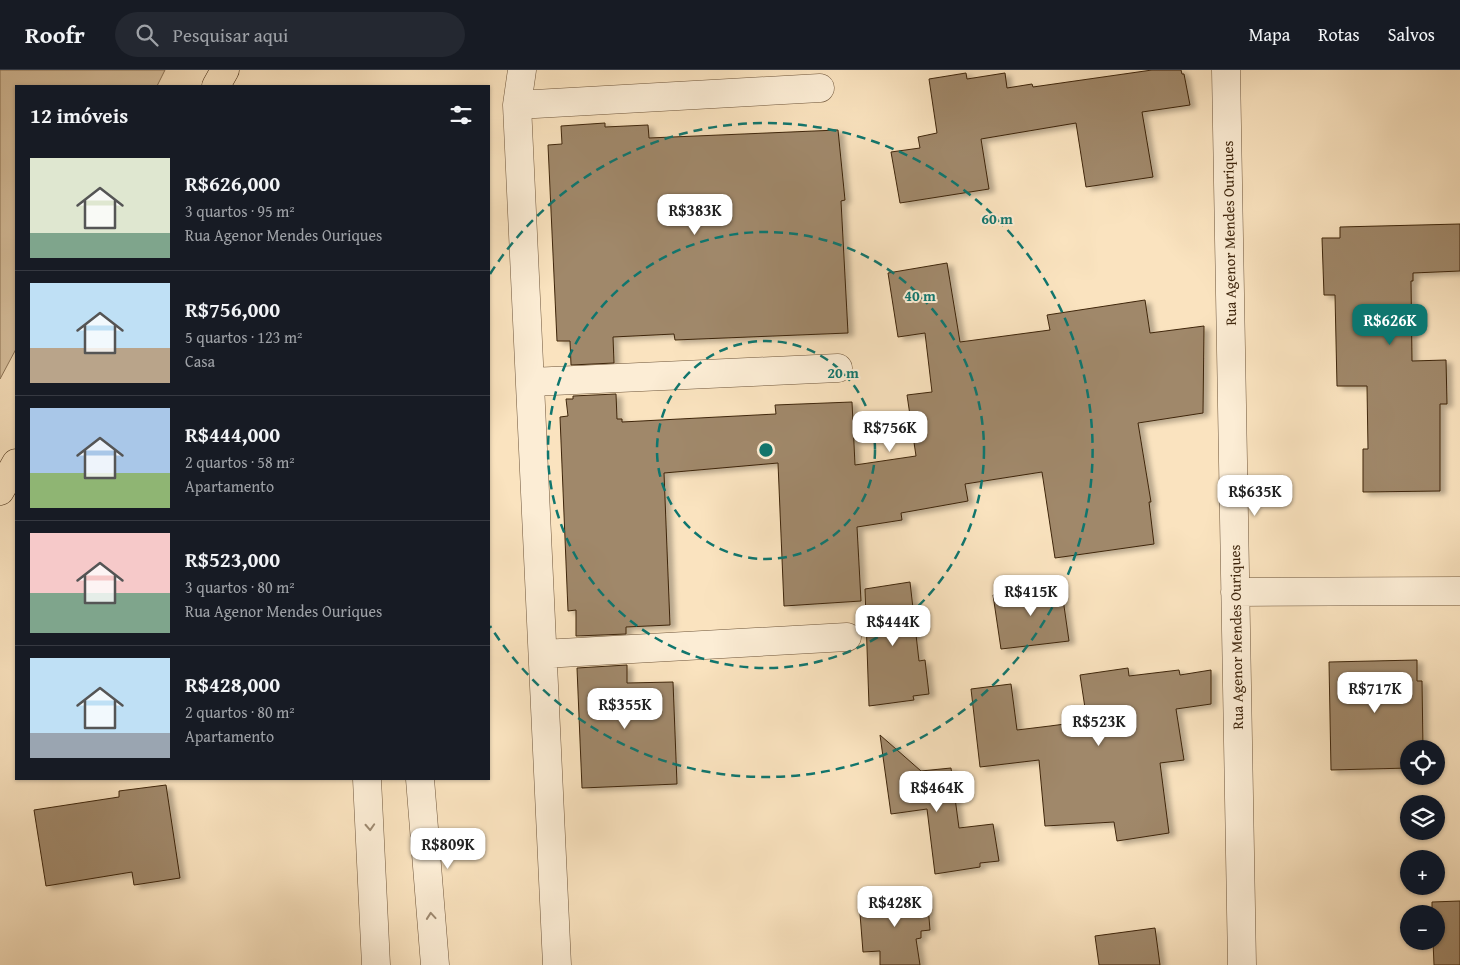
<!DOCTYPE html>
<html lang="pt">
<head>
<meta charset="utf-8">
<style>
	body { margin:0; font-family:"Gentium Book Plus",serif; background:#242831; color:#f1f3f6; height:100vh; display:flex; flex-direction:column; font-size:19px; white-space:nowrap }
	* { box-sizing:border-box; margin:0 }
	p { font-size:16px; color:#9ea1a6 }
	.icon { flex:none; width:28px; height:28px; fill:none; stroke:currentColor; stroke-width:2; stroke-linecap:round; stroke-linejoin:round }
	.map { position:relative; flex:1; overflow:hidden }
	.side { position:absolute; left:15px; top:15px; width:475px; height:695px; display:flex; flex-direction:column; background:#171b24; border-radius:0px; box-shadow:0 1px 4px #0004 }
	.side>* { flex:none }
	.tools { position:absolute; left:1400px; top:670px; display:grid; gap:10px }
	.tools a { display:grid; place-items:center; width:45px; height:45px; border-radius:50%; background:#171b24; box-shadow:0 1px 4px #0004; font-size:25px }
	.price { position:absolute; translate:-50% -42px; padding:0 11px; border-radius:10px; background:#fff; color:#222; font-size:16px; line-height:32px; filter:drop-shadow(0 1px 2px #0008) }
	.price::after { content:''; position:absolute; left:50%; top:30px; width:15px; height:11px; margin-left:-8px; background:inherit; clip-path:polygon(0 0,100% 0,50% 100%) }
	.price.selected { background:#0f766e; color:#fff }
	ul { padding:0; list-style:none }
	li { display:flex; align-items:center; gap:15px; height:125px; padding:0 15px }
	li+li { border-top:1px solid #363941 }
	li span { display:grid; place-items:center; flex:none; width:140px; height:100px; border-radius:0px; color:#555 }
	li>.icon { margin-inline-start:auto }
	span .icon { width:60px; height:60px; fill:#fffc; stroke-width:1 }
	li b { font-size:21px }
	h2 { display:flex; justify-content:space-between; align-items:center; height:60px; padding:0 15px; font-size:21px }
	header { display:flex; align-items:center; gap:30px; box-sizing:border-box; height:70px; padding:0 25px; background:#171b24; border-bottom:1px solid #363941 }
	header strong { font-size:24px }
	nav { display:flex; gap:28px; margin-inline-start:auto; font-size:18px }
	.search { width:350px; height:45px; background:#242831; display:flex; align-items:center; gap:12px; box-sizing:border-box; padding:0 18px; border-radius:28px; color:#9ea1a6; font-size:19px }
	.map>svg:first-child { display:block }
	.green { fill:#dac3a1; stroke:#8c7457 }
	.building { fill:#a0886a; stroke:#3f260d; filter:url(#shadow) }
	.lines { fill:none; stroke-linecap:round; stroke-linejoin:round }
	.minor-casing { stroke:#6e553a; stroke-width:29 }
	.major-casing { stroke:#3f260d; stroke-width:29 }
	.minor { stroke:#fcedd5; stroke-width:28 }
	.major { stroke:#fae3bf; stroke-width:28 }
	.oneway { stroke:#9e8a71 }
	.ring { fill:none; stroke:#0f766e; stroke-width:2.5; stroke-dasharray:9 6 }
	.labels { text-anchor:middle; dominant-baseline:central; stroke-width:4; stroke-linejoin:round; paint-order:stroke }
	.street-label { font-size:15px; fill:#3f260d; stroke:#fcedd5 }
	.centre { fill:#0f766e; stroke:#fcedd5; stroke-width:2.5 }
	.ring-label { font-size:15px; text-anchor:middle; font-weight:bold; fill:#0f766e; stroke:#fcedd5; stroke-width:4; stroke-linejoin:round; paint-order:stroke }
</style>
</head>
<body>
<header>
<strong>Roofr</strong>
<div class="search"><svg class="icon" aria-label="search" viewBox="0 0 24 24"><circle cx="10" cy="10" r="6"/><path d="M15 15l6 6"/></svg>Pesquisar aqui</div>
<nav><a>Mapa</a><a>Rotas</a><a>Salvos</a></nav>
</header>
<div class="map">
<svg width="1460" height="895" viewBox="0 0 1460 895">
	<defs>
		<filter id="shadow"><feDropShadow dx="5.5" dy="3" stdDeviation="2.5" flood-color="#0004"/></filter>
	</defs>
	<rect width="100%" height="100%" fill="#fae3bf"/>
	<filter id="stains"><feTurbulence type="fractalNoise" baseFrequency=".004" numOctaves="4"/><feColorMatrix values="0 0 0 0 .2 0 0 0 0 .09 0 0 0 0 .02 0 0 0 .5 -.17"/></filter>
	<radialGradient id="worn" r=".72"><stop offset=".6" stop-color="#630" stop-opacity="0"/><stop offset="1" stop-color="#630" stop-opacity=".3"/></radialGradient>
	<path class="green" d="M0 0H165L157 16H16V279L0 309Z"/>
	<path class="building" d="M1152 0H1181L1182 4H1184L1190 35 1142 42 1153 107 1086 117 1076 53 981 69 989 119 900 133 891 82 920 78 918 67 937 63 929 9 966 3 967 9 1005 3 1007 18 1032 14 1033 17Z
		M605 53V57L648 55 649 68 838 60 845 130 841 131 848 263 675 270 674 264 613 267 614 293 571 295 570 271H557L548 75 562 74 561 56Z
		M1460 154V201L1413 203V211H1411L1412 291 1446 290 1447 334H1440V421L1363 422V379H1368L1367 316H1337L1335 225H1324L1322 168H1340V157Z
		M947 193 960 272 1050 260 1047 245 1145 230 1150 263 1204 256 1203 343 1138 353 1151 432H1149L1154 474 1055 488 1042 402 965 414 968 431 901 443 902 450 857 457 861 531 784 536 778 393 664 403 670 555 626 557V564L576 566V540L568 541 560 347 568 346 566 329H573V326L616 324 617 349H622V352L776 344 775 335 852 332 855 395 916 386 907 325 932 322 925 263 898 267 888 203Z
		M910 512 919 591 925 590 929 624 913 626 914 630 869 636 865 519Z
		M1061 515 1069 571 1001 579 993 525Z
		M1417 590V611H1422L1423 679H1409V698L1331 700 1329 592Z
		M627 595V613L673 612 677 714 582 718 577 598Z
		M1128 598 1129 606 1179 600 1180 605 1211 600V634L1176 639 1184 690 1160 693 1169 763 1117 771 1114 752 1045 756 1039 690 980 697 971 619 1011 614 1017 660 1050 656 1087 651 1080 605Z
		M880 665 921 701 951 698 959 758 993 754 999 791 980 793V797L935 804 927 739 891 744Z
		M166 715 180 808 134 815 132 802 46 816 34 740 119 727V721Z
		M927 824 930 860 921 861V868L916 869 920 895H880V881L863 882 859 831Z
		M1460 831V895H1434L1433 871H1436V844H1432V832Z
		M1155 858 1160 895H1099L1095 866Z"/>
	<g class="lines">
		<g class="minor-casing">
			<path id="minor" d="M522 0 517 35 557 895
				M1226 0 1242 895
				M517 35 820 18
				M531 312 838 298
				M1235 522 1460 521
				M543 584 847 567
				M367 709 376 895
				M420 709 435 895"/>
		</g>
		<g class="major-casing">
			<path id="major" d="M216 16 225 0
				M0 421 16 393"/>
		</g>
		<use href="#minor" class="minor"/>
		<use href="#major" class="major"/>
	</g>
	<defs><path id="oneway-chevron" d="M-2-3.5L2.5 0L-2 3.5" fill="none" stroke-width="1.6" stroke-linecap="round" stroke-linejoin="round" transform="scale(1.25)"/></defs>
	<g class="oneway">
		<use href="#oneway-chevron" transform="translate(370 757) rotate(87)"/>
		<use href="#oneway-chevron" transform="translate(431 846) rotate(-95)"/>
	</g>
	<g class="ring">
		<circle cx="766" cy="380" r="109"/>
		<circle cx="766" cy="380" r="218"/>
		<path d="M490 204A327 327 0 1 1 490 556"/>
	</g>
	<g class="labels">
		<g class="street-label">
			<text transform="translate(1229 163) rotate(-91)">Rua Agenor Mendes Ouriques</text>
			<text transform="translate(1236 567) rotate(-91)">Rua Agenor Mendes Ouriques</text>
		</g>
	</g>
	<circle cx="766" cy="380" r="8" class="centre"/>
	<g class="ring-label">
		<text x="997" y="154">60 m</text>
		<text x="920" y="231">40 m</text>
		<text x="843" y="308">20 m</text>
	</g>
	<rect width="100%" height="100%" filter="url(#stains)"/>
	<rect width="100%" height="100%" fill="url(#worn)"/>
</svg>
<div class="tools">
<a><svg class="icon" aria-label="locate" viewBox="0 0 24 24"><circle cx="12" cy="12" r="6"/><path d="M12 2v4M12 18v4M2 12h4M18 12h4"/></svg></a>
<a><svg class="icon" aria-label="layers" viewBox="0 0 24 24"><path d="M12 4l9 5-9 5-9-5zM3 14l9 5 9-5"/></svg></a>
<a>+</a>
<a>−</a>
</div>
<b class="price" style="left:695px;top:166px">R$383K</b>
<b class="price selected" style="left:1390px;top:276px">R$626K</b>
<b class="price" style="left:890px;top:383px">R$756K</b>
<b class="price" style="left:1255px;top:447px">R$635K</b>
<b class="price" style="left:1031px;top:547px">R$415K</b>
<b class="price" style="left:893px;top:577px">R$444K</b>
<b class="price" style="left:1375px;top:644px">R$717K</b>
<b class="price" style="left:625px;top:660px">R$355K</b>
<b class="price" style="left:1099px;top:677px">R$523K</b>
<b class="price" style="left:937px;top:743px">R$464K</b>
<b class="price" style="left:448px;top:800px">R$809K</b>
<b class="price" style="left:895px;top:858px">R$428K</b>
<section class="side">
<h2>12 imóveis<svg class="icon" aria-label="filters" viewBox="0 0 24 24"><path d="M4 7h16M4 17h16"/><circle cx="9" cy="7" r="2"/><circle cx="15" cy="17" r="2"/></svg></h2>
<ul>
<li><span style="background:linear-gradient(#dfe7d0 75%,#7fa58c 0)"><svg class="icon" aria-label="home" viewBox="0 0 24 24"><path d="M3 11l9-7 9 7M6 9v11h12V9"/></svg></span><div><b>R$626,000</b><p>3 quartos · 95 m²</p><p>Rua Agenor Mendes Ouriques</p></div></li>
<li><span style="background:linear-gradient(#bfe0f5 65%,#b9a48a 0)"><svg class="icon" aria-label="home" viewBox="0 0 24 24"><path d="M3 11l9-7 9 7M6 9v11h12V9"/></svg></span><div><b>R$756,000</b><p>5 quartos · 123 m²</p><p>Casa</p></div></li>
<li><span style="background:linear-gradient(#a9c7e8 65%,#8fb573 0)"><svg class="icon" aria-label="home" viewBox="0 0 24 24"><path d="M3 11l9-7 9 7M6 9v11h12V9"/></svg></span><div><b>R$444,000</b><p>2 quartos · 58 m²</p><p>Apartamento</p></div></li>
<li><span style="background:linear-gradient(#f6c9c9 60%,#7fa58c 0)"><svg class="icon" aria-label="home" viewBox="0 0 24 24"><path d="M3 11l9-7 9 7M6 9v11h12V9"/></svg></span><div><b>R$523,000</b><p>3 quartos · 80 m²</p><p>Rua Agenor Mendes Ouriques</p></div></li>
<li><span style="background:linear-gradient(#bfe0f5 75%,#9aa5b1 0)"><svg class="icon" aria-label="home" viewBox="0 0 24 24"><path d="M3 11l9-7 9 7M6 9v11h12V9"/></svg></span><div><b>R$428,000</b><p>2 quartos · 80 m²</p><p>Apartamento</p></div></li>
</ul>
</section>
</div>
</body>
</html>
